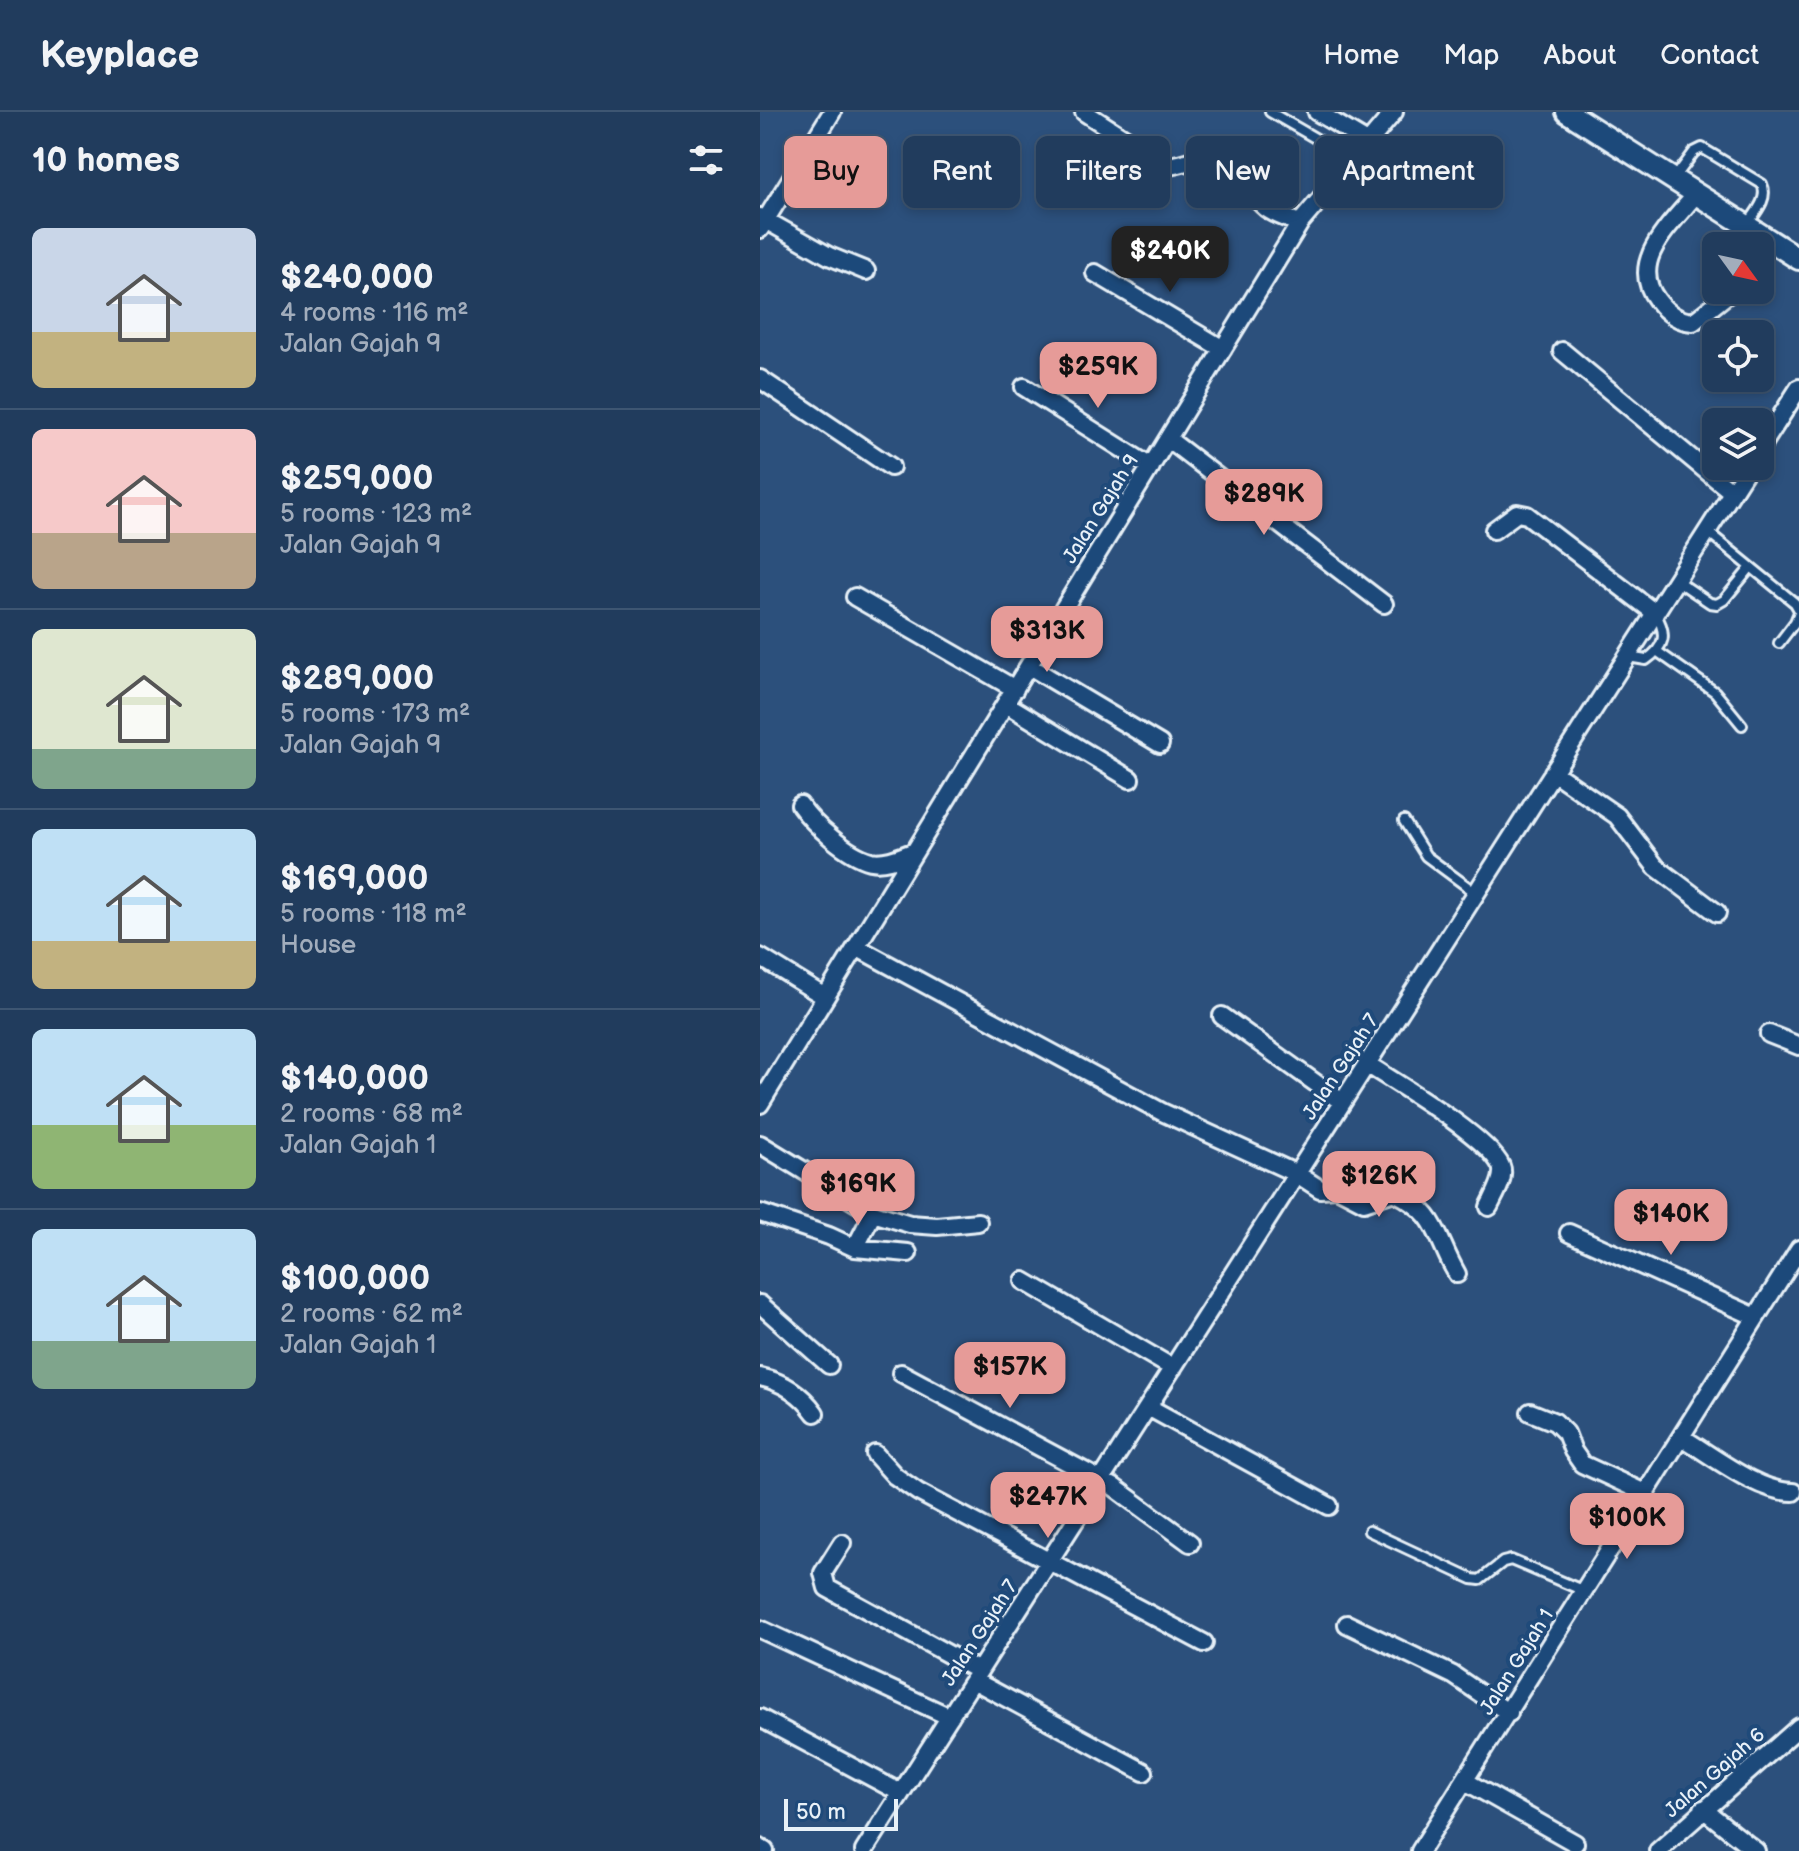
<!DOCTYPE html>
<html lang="en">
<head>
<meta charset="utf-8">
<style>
	body { margin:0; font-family:"Balsamiq Sans",sans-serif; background:#294363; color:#f1f3f6; height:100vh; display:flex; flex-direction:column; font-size:30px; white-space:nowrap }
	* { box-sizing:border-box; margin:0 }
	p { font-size:26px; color:#a2adbc }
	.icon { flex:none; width:44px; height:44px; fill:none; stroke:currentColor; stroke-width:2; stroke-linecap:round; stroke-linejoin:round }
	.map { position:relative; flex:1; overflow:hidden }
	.side { display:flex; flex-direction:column; background:#213c5d; width:760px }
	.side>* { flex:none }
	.hud { position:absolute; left:24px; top:24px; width:760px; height:72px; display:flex; gap:16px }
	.needle { width:52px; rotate:123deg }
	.buttons { position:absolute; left:942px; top:120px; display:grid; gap:16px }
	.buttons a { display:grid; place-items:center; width:72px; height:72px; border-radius:12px; background:#213c5d; box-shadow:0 4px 12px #0003,0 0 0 2px #3e5672; font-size:40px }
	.scale { position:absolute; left:24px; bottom:20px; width:114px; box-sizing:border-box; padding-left:8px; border:4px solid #e8f1f8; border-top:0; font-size:22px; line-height:28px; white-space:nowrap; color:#e8f1f8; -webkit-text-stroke:6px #1f4a7a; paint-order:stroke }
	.price { position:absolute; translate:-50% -68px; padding:0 18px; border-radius:16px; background:#e69b98; color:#111; font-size:26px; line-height:52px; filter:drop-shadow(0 2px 4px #0008) }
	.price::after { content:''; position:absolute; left:50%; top:48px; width:24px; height:18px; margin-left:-12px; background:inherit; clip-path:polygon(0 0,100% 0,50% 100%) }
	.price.active { background:#222; color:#fff }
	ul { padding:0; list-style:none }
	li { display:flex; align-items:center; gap:24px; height:200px; padding:0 32px }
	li+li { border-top:2px solid #3e5672 }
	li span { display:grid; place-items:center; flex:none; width:224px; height:160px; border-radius:12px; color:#555 }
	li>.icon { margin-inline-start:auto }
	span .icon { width:96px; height:96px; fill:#fffc; stroke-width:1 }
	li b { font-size:34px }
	h2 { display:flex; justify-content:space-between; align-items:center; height:96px; padding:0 32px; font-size:34px }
	.tag { padding:0 28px; border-radius:12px; background:#213c5d; box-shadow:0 4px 12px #0003,0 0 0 2px #3e5672; font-size:28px; line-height:72px }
	.tag.active { background:#e69b98; color:#111 }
	header { display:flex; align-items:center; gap:48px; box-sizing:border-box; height:112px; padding:0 40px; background:#213c5d; border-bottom:2px solid #3e5672 }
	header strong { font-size:38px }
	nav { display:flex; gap:44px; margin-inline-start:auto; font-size:28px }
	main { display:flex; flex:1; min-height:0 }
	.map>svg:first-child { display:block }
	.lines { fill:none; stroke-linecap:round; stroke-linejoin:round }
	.service-casing { stroke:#e8f1f8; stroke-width:14 }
	.minor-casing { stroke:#e8f1f8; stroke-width:22 }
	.tertiary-casing { stroke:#e8f1f8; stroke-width:26 }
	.service { stroke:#1f4a7a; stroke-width:8 }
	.minor { stroke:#1f4a7a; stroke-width:16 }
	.tertiary { stroke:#1f4a7a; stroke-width:20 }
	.labels { text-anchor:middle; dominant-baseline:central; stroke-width:8; stroke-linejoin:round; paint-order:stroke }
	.street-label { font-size:20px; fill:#e8f1f8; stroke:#1f4a7a }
</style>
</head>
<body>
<header>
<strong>Keyplace</strong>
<nav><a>Home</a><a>Map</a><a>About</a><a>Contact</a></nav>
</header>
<main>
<section class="side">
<h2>10 homes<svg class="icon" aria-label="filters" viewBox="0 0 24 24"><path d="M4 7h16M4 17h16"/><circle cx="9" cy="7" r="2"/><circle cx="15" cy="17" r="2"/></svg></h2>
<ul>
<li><span style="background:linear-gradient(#c9d6e8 65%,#c2b280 0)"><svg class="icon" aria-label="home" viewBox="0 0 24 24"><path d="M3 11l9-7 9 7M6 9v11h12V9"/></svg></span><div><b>$240,000</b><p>4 rooms · 116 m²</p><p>Jalan Gajah 9</p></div></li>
<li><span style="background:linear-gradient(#f6c9c9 65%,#b9a48a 0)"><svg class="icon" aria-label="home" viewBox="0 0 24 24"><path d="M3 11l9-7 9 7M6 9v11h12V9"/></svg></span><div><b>$259,000</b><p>5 rooms · 123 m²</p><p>Jalan Gajah 9</p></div></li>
<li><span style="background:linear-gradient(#dfe7d0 75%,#7fa58c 0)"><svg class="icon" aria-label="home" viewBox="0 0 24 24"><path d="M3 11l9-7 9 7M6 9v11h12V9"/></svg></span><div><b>$289,000</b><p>5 rooms · 173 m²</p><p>Jalan Gajah 9</p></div></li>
<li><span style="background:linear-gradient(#bfe0f5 70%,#c2b280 0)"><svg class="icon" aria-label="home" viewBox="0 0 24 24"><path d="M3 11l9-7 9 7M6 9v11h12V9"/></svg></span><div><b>$169,000</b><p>5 rooms · 118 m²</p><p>House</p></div></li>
<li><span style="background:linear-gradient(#bfe0f5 60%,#8fb573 0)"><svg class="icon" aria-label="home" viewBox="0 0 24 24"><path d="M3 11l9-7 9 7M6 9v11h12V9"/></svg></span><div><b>$140,000</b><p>2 rooms · 68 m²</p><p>Jalan Gajah 1</p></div></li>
<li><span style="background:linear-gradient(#bfe0f5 70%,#7fa58c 0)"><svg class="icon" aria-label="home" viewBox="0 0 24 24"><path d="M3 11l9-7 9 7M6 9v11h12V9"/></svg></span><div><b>$100,000</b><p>2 rooms · 62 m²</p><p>Jalan Gajah 1</p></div></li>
</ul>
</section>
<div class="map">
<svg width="1039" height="1739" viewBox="0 0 1039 1739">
	<rect width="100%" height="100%" fill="#2c507c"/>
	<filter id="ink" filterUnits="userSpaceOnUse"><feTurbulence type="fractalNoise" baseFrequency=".0125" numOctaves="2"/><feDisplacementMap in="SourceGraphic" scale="16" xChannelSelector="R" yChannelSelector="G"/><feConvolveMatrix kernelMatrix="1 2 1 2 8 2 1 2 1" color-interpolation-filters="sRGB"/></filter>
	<g filter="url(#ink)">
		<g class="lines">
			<g class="service-casing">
				<path id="service" d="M510 0 593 48
					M914 67 934 40 942 36 1002 72C1009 87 995 101 987 113
					M948 420 1035 491 1039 498
					M916 468 950 491 957 492 964 488 991 455
					M1019 531 1035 510 1039 500
					M898 540 955 580 982 613
					M868 545 886 548C905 535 908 522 895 501
					M644 709 666 744 716 781
					M609 1419 712 1467 720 1468 743 1450 751 1448 824 1479"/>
			</g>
			<g class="minor-casing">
				<path id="minor" d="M324 0 408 54C420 53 434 46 445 46 476 47 485 79 506 96 517 104 528 107 540 111
					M557 0 609 31
					M936 82C912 112 867 149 897 188 906 200 918 209 933 210L973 178
					M0 105 69 144 106 159
					M0 117 72 0
					M1000 145 1011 129
					M335 161 463 237
					M802 239 972 380
					M0 267 131 355
					M264 275 391 355
					M408 327 624 492
					M1000 337 1039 276
					M734 418 757 401 767 403 895 501
					M95 485 255 577
					M269 554 400 632
					M246 592 370 667
					M793 660 857 704 896 755 957 801
					M40 693C54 713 87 743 111 749 126 752 142 744 155 739
					M96 835 402 1000 537 1062 560 1077 577 1076 604 1090 634 1080C679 1101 675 1124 697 1162
					M0 845 65 885
					M462 904 582 990
					M1009 922 1039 934
					M607 952C636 971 728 1025 741 1054 746 1066 734 1084 729 1095
					M0 992 540 111 634 0
					M0 1032 113 1101 150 1112 177 1114 218 1110
					M0 1101 69 1124 95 1136 148 1141
					M809 1121 996 1205
					M95 1136 113 1101
					M264 1169 413 1256
					M0 1192 69 1253
					M141 1261 354 1375 430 1431
					M0 1265C23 1270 41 1281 55 1301
					M388 1295 569 1394
					M770 1300 795 1310 806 1321 813 1339 822 1352 885 1381
					M921 1325C952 1343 997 1380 1033 1380
					M115 1342 135 1364 158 1380 444 1531
					M82 1431 63 1461 67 1476 219 1559
					M587 1512 693 1563 749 1601
					M0 1517 190 1605
					M213 1568 384 1660
					M0 1606 141 1681
					M705 1669 815 1731
					M943 1697 996 1739
					M0 1736 5 1739
					M104 1739 989 354
					M660 1739 1039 1137
					M898 1739 1039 1615"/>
			</g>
			<g class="tertiary-casing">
				<path id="tertiary" d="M807 0 1039 147"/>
			</g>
			<use href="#service" class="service"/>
			<use href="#minor" class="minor"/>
			<use href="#tertiary" class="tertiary"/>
		</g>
	</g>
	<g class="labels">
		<g class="street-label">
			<text transform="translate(341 397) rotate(-58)">Jalan Gajah 9</text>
			<text transform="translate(581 955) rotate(-57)">Jalan Gajah 7</text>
			<text transform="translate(220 1521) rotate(-57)">Jalan Gajah 7</text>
			<text transform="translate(757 1550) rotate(-58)">Jalan Gajah 1</text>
			<text transform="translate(955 1661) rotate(-41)">Jalan Gajah 6</text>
		</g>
	</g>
</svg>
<div class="buttons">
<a><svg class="needle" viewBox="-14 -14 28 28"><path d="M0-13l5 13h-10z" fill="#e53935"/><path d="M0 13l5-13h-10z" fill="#a2adbc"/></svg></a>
<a><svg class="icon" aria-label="locate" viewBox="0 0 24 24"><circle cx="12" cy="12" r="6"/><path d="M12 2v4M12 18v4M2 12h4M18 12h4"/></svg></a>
<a><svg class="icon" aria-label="layers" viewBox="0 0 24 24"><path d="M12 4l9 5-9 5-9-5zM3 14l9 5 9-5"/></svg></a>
</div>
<div class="scale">50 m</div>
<b class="price active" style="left:410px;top:182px">$240K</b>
<b class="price" style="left:338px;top:298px">$259K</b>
<b class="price" style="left:504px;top:425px">$289K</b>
<b class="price" style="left:287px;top:562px">$313K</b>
<b class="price" style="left:619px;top:1107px">$126K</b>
<b class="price" style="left:98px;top:1115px">$169K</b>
<b class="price" style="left:911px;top:1145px">$140K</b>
<b class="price" style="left:250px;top:1298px">$157K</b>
<b class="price" style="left:288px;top:1428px">$247K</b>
<b class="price" style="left:867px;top:1449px">$100K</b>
<div class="hud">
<a class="tag active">Buy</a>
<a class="tag">Rent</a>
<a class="tag">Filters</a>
<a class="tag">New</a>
<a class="tag">Apartment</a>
</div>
</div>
</main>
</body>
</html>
